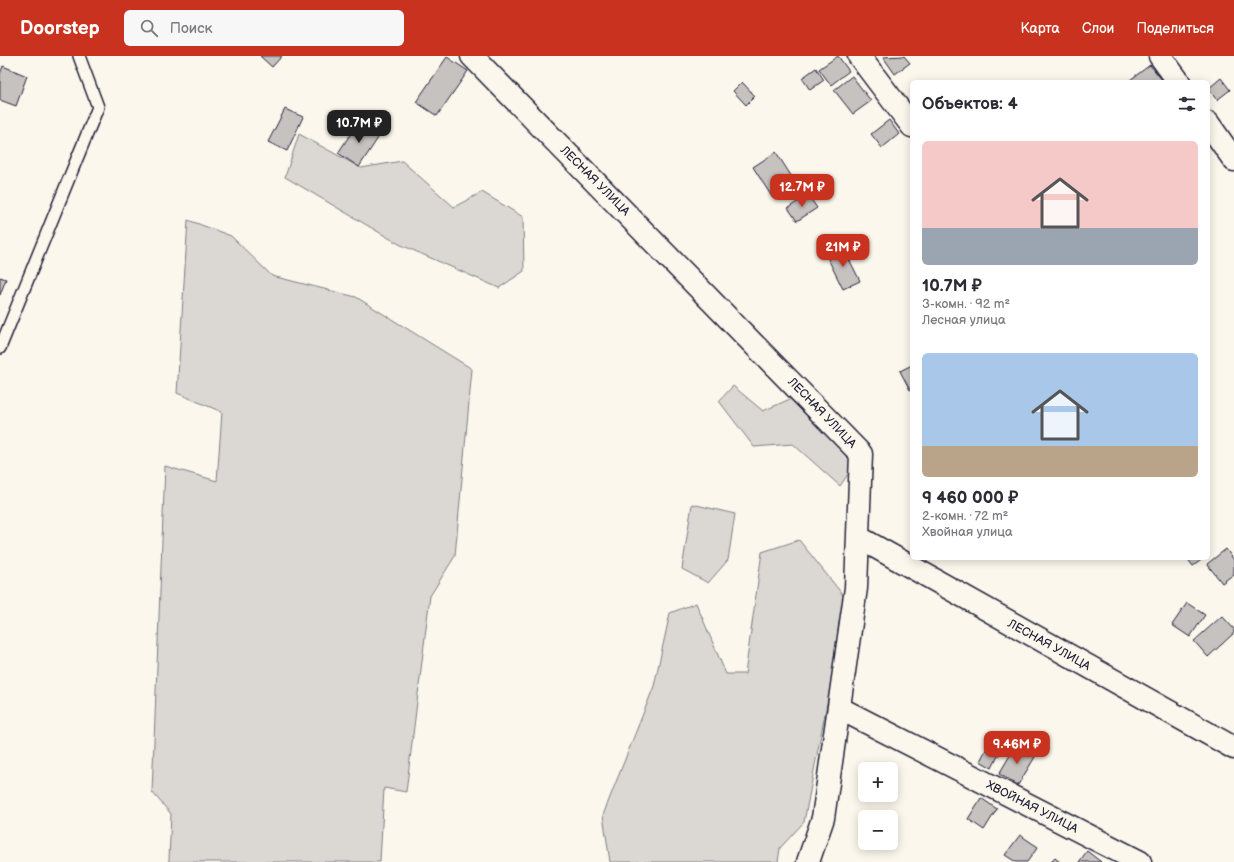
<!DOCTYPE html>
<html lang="ru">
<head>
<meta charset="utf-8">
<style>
	body { margin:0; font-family:"Balsamiq Sans",sans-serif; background:#f7f7f7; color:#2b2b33; height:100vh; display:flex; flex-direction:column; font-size:15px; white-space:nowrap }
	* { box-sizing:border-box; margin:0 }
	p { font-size:13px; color:#7c7c81 }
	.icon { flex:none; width:22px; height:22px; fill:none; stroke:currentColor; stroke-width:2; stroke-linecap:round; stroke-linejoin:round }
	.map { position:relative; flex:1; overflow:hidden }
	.side { position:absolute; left:910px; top:24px; width:300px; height:480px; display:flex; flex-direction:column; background:#fff; border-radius:6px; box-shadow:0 2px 10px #0003 }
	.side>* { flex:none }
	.fabs { position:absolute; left:858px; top:706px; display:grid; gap:8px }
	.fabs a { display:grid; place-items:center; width:40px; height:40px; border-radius:6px; background:#fff; box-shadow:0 2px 10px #0003; font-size:20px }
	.price { position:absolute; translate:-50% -34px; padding:0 9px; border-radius:8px; background:#c8321e; color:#fff; font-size:13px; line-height:26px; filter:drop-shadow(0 1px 2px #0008) }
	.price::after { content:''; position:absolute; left:50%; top:24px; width:12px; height:9px; margin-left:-6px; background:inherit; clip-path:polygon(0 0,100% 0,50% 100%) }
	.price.on { background:#222; color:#fff }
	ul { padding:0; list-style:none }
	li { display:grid; align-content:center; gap:8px; height:212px; padding:0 12px }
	li span { display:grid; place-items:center; height:124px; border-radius:6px; color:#555 }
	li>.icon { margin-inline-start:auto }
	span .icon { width:72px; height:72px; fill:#fffc; stroke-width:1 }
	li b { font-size:17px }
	h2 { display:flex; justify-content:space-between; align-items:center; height:48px; padding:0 12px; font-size:17px }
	header { display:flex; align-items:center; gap:24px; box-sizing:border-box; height:56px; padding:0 20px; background:#c8321e; color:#fff }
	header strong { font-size:19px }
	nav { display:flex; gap:22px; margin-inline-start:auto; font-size:14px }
	.search { width:280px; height:36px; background:#f7f7f7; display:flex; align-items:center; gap:10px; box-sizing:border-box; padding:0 14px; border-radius:6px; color:#7c7c81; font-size:15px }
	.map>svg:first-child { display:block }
	.green { fill:#dbd8d3; stroke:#7e7d87 }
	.building { fill:#c6c2c0; stroke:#22223b }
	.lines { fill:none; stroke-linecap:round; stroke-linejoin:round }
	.service-casing { stroke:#22223b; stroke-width:14 }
	.minor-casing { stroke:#22223b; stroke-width:25 }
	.service { stroke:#fbf7ec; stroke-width:11 }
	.minor { stroke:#fbf7ec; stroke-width:22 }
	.labels { text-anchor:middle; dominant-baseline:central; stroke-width:3; stroke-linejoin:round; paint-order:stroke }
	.street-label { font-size:12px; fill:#22223b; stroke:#fbf7ec }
</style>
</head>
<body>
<header>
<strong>Doorstep</strong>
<div class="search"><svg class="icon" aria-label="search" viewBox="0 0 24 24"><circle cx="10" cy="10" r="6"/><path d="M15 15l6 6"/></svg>Поиск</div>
<nav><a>Карта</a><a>Слои</a><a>Поделиться</a></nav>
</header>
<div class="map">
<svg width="1234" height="806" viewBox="0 0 1234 806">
	<rect width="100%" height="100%" fill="#fbf7ec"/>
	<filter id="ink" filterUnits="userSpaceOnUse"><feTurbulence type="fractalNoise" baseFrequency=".025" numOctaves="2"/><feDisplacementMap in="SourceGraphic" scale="8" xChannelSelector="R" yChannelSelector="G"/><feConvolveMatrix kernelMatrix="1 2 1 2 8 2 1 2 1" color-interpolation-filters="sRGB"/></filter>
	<g filter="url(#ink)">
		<path class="green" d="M299 78 361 112 402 105 454 151 482 136 523 161 524 215 499 232 399 188 285 121Z
			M188 164 231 180 272 220 356 241 472 313 455 500 430 540 406 736 384 732 380 806H168L169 804 171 758 152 736 165 410 217 425 222 356 177 337Z
			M733 330 763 355 790 343 855 408 840 430 793 388 754 391 719 345Z
			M692 448 735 458 728 504 708 527 682 513Z
			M799 484 847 544 804 766 780 792 778 806H610L603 759 654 630 670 557 696 547 726 618H745L762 496Z"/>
		<path class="building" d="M260 0H282L272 11Z
			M838 0 849 15 831 29 819 13Z
			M904 0 910 7 895 18 883 1Z
			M447 1 468 15 437 60 416 46Z
			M1150 9 1163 25 1131 26 1130 24Z
			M3 10 27 20 16 50 0 44V18Z
			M816 12 824 24 810 34 802 22Z
			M852 20 871 45 853 58 834 34Z
			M1221 22 1230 34 1217 44 1208 33Z
			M742 26 755 40 746 49 733 35Z
			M285 53 303 61 287 95 268 86Z
			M889 64 899 78 882 92 871 78Z
			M359 65 380 79 359 111 338 97Z
			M776 96 795 126 772 141 753 111Z
			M808 139 817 152 797 165 788 152Z
			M843 191 860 225 843 233 826 199Z
			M0 221 6 223 0 239Z
			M912 309V333L910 334 900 315Z
			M1226 493 1234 504V518L1222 527 1207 508Z
			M1187 502H1204L1193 510Z
			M1187 547 1205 559 1190 581 1172 569Z
			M1222 560 1234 573V577L1208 601 1194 585Z
			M991 684 1003 690 992 712 980 705Z
			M1016 689 1035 701 1018 729 999 718Z
			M981 742 997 753 984 774 968 763Z
			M1020 779 1038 791 1027 806H1016L1005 799Z
			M1087 795 1101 806H1079Z
			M1055 802 1060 806H1051Z"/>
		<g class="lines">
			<g class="service-casing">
				<path id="service" d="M0 292 98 51 79 0"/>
			</g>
			<g class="minor-casing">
				<path id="minor" d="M472 0 861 398 856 532 823 762 808 806
					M859 0 912 70
					M1160 0 1179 26
					M1208 67 1234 104
					M858 481 1234 692
					M839 652 1140 806"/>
			</g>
			<use href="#service" class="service"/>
			<use href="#minor" class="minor"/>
		</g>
	</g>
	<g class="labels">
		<g class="street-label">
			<text transform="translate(595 125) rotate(45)">ЛЕСНАЯ УЛИЦА</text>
			<text transform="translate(822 357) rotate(46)">ЛЕСНАЯ УЛИЦА</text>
			<text transform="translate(1049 589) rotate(29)">ЛЕСНАЯ УЛИЦА</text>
			<text transform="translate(1032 751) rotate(27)">ХВОЙНАЯ УЛИЦА</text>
		</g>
	</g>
</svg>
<div class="fabs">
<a>+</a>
<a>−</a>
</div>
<b class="price on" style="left:359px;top:88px">10.7M ₽</b>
<b class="price" style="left:802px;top:152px">12.7M ₽</b>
<b class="price" style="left:843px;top:212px">21M ₽</b>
<b class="price" style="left:1017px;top:709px">9.46M ₽</b>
<section class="side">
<h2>Объектов: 4<svg class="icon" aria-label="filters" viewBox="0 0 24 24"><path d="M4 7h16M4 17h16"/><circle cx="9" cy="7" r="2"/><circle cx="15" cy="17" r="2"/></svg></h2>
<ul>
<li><span style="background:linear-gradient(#f6c9c9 70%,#9aa5b1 0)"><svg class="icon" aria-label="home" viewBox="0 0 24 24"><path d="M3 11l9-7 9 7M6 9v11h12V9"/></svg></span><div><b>10.7M ₽</b><p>3-комн. · 92 m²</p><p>Лесная улица</p></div></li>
<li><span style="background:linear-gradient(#a9c7e8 75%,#b9a48a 0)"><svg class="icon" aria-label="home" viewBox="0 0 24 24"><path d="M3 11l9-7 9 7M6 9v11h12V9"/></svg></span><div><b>9 460 000 ₽</b><p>2-комн. · 72 m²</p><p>Хвойная улица</p></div></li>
</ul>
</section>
</div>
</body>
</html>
